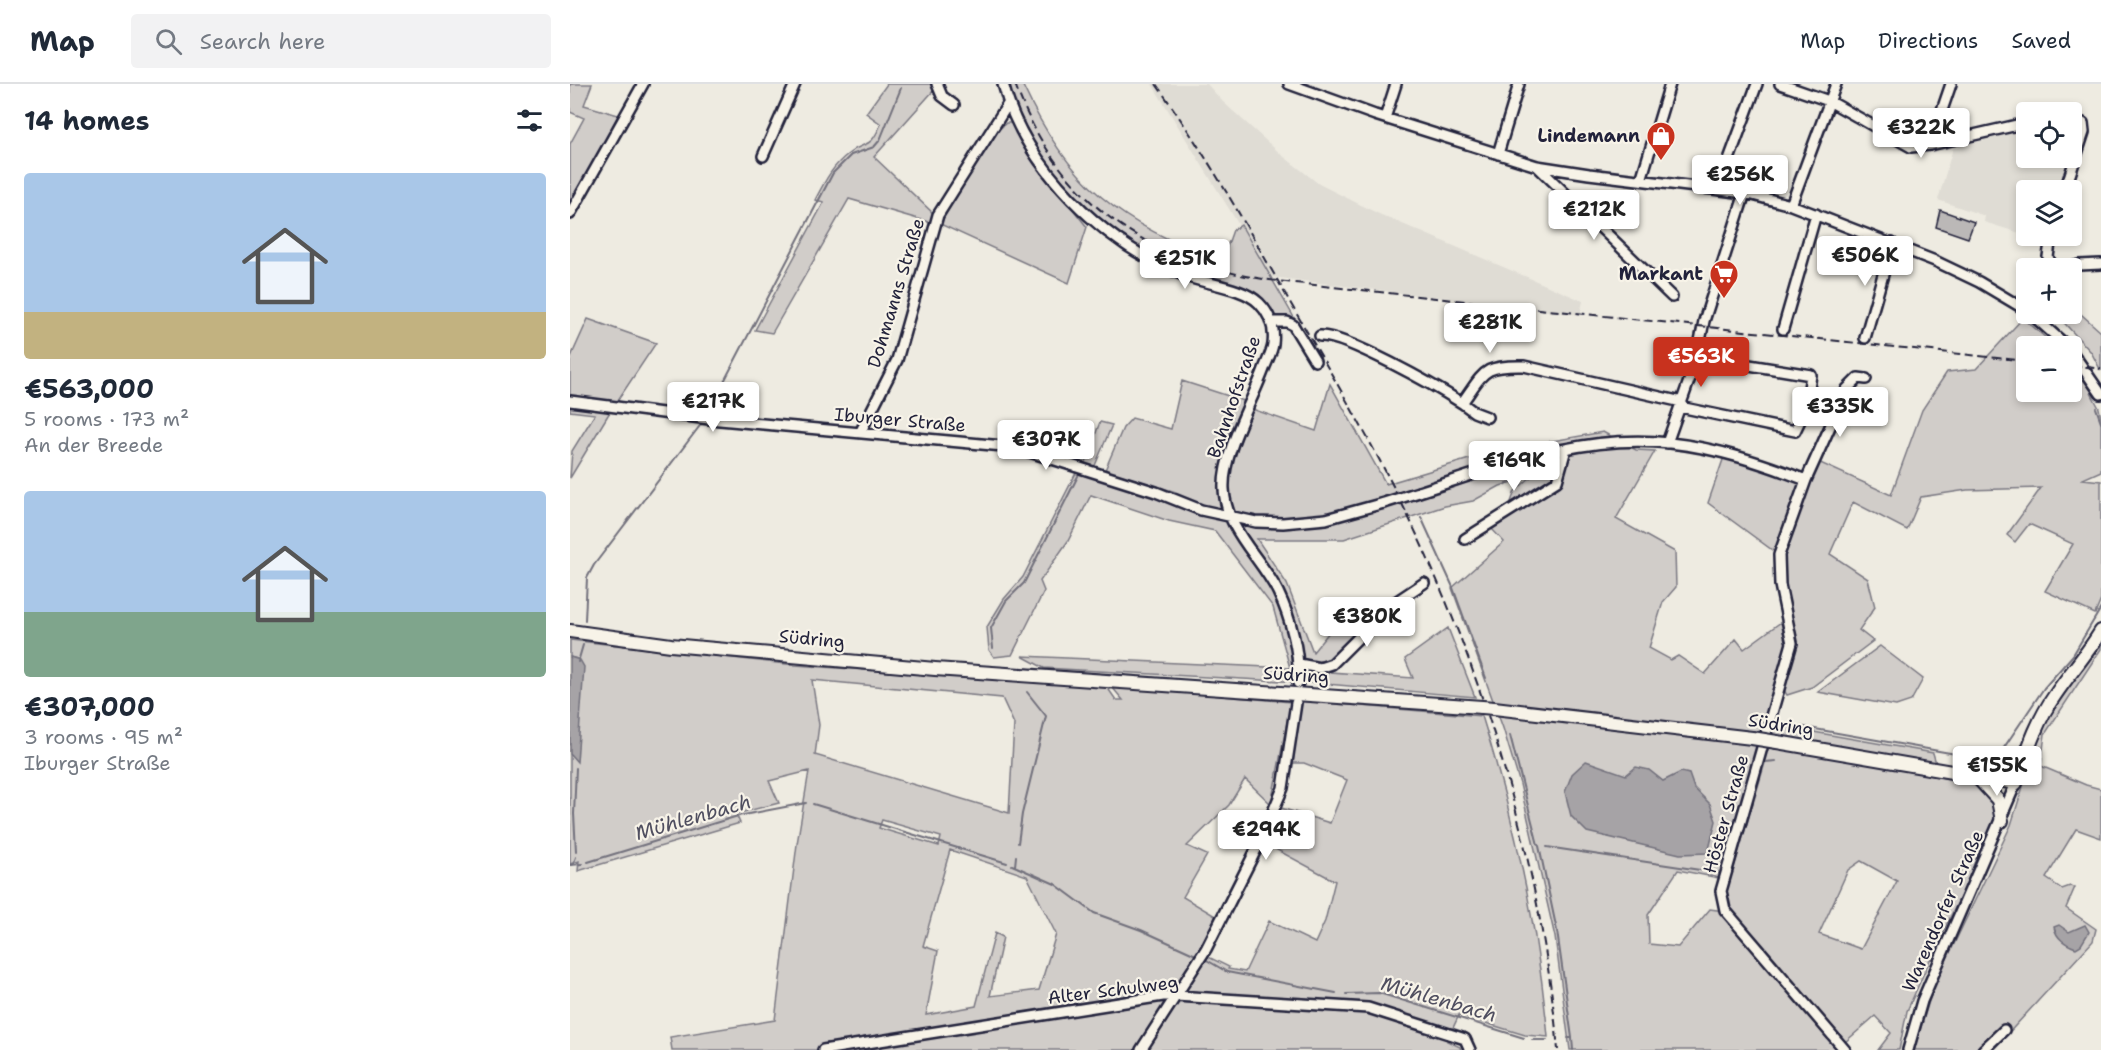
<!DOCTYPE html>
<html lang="en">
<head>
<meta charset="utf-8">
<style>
	body { margin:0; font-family:"Shantell Sans",sans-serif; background:#f2f2f3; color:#1f2937; height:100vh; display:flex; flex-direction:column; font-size:22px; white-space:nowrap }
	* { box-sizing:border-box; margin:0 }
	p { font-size:20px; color:#747a83 }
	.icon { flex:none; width:33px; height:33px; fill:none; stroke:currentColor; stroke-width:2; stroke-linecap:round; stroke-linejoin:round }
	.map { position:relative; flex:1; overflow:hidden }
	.panel { display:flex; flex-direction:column; background:#fff; width:570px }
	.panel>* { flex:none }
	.controls { position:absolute; left:1446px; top:18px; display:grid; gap:12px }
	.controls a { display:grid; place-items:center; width:66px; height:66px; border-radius:6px; background:#fff; box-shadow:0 3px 9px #0003; font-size:30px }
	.price { position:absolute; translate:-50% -51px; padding:0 14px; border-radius:6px; background:#fff; color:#222; font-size:20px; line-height:39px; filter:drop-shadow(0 2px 3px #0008) }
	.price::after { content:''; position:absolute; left:50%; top:36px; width:18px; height:14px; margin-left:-9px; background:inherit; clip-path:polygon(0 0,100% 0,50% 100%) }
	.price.active { background:#c8321e; color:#fff }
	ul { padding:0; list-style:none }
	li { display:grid; align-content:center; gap:12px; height:318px; padding:0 24px }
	li span { display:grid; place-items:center; height:186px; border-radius:6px; color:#555 }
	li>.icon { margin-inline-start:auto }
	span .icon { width:108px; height:108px; fill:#fffc; stroke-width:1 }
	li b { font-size:26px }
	h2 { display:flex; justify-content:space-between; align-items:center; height:72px; padding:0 24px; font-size:26px }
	header { display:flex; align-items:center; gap:36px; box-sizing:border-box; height:84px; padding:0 30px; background:#fff; border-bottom:2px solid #e0e1e3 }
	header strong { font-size:28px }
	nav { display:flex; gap:33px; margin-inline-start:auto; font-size:21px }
	.search { width:420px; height:54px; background:#f2f2f3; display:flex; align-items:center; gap:15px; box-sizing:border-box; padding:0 21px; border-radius:6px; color:#747a83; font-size:22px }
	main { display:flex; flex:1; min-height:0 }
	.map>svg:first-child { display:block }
	.built { fill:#dfdcd4 }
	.green { fill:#d1cdc9; stroke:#7a7882; stroke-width:1.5; fill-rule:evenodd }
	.water { fill:#a6a3a6; stroke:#716f7b; stroke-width:1.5 }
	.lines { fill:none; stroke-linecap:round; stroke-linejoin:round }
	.stream { stroke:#716f7b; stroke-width:2 }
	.building { fill:#bbb8b7; stroke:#22223b; stroke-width:1.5 }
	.minor-casing { stroke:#22223b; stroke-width:14 }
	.major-casing { stroke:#22223b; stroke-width:16 }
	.minor { stroke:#f7f3e8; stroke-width:9 }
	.major { stroke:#f7f3e8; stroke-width:12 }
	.rail { stroke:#22223b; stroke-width:2; stroke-dasharray:9 4.5; stroke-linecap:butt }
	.minor-bridge-casing { stroke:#22223b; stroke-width:14; stroke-linecap:butt }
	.major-bridge-casing { stroke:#22223b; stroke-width:16; stroke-linecap:butt }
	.minor-bridge { stroke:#f7f3e8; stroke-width:9 }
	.major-bridge { stroke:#f7f3e8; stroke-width:12 }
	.labels { text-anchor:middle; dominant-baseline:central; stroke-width:4.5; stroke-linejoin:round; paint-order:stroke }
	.poi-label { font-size:18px; font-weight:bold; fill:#22223b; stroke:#f7f3e8; text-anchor:end }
	.street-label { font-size:18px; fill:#22223b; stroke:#f7f3e8 }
	.water-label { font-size:20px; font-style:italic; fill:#504f60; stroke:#f7f3e8 }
</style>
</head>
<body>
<header>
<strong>Map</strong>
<div class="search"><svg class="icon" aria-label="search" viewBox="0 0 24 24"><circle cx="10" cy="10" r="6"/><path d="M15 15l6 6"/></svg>Search here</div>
<nav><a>Map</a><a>Directions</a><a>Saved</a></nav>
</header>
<main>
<section class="panel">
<h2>14 homes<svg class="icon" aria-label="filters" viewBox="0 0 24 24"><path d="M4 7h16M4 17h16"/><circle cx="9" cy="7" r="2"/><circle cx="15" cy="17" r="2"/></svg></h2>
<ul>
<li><span style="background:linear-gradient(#a9c7e8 75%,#c2b280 0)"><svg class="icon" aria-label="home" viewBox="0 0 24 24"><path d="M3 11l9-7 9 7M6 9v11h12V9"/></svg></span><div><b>€563,000</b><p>5 rooms · 173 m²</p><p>An der Breede</p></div></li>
<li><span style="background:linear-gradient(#a9c7e8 65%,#7fa58c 0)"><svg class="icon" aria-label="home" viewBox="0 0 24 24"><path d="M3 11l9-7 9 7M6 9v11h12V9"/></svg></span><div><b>€307,000</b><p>3 rooms · 95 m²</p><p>Iburger Straße</p></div></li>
</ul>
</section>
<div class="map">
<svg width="1531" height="966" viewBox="0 0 1531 966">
	<rect width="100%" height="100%" fill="#eeebe1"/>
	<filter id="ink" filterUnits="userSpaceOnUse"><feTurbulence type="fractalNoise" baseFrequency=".0167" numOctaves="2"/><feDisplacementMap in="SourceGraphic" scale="12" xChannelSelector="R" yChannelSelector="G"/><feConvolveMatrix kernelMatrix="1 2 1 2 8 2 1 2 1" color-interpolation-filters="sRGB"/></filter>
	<g filter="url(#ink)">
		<path class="built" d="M582 0H637L653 18 713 72 749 100 809 130 1013 217 1010 231 701 193Z
			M1456 45V74H1500L1491 106H1456V151L1414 138 1415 132 1368 116 1383 64Z"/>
		<path class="green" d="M0 0H22L14 21 48 31 0 126V60L14 34 0 28Z
			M317 0H364L365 5 304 73 366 132 362 139 279 115 202 249 185 246 254 118 245 116C254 99 262 82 278 70 296 55 299 68 311 40L296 29Z
			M438 0H452C499 101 549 140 652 177L663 146 671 141 726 237 707 243C703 228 692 211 677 204 668 200 656 199 646 196 613 187 582 175 554 156 500 119 458 62 438 0Z
			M436 39H443L460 71 517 143 499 199 370 140 421 53Z
			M1502 222 1531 248V287L1521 268 1486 230H1502Z
			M1453 234 1485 262H1456V308H1502V279L1526 314 1521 309 1529 324 1531 334V387L1513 395 1531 397V516L1525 530 1475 507 1503 460 1459 440 1445 458 1437 451 1471 404 1397 406 1351 413 1337 446 1283 418 1260 470 1298 495 1305 523 1289 546 1303 557 1242 603 1217 611 1213 604 1224 560 1213 500 1212 471 1246 377 1321 411 1352 326 1377 288 1406 285Z
			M18 235 86 259 38 331 0 394 2 367 25 330 0 327V275Z
			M612 297 674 317 654 360 666 369 682 325 746 347 760 300 816 400 926 367 1033 348 1066 366 1085 367 1046 435 1105 468 1106 503 1093 518 1079 564 1101 576 1108 572 1135 590 1166 555 1174 565 1211 538 1216 560 1193 639 1363 669 1370 693 1401 699 1419 711 1426 723 1424 745 1368 858 1337 927 1329 966H1308L1321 949 1305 932 1274 959 1158 825 1154 795 1108 786 1078 831 1079 860 1108 863 1140 825 1154 827 1271 966H1000L985 853 950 700 933 644 882 504 934 458 920 443 948 424 941 418 945 407 962 392 930 402 903 417 875 422 774 455H687L717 500 743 568 781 521 820 515 829 519 761 588 843 594 835 575 878 544 905 613 745 599 474 584 452 572 720 584 703 523 645 447 599 437 521 411 498 457 470 497 474 507 442 571 424 573 419 566 417 543 434 515 453 493 507 387 515 378 530 338 542 341 521 391 604 418 606 408 535 386 553 344 562 334 601 345ZM1291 777 1327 797 1291 865 1249 850 1278 786Z
			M1155 370 1235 398 1209 471 1138 419Z
			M0 556 225 581 537 603 546 616H553L541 602 721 618 701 720 675 695 659 721 617 762 637 771 613 813 647 833 628 868 659 883 658 885 675 888 699 837 745 859 755 837 765 797 694 759 711 724 760 739 777 696 734 679H723L730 617 912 632C944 734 968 846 978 953L955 951 889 931 877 957 890 963 891 966H102L100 953 205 936 227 760 239 687 199 697 209 719 166 730 170 739 8 787 9 777 0 780V670L10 579 7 575 0 573ZM242 596 432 614 444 640 439 729 245 671 249 641ZM312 736 371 753 369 762 309 744ZM380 766 457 792 486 850 469 906 420 912 433 853 425 849 406 922 356 931 368 867 353 862Z
			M1531 556V565L1475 650 1471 682 1516 701 1531 705V754L1506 745 1476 794 1492 805 1500 802 1505 803 1496 824 1526 845 1523 857 1423 966H1344L1363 904 1441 741 1471 645Z
			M1310 562 1353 595 1341 617 1326 622 1248 608Z"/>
		<path class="water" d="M0 573 10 576 14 583 7 678 0 670Z
			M1016 677 1056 691 1066 683 1079 686 1093 697 1111 688 1119 690 1124 704 1140 720 1146 737 1138 769 1110 770 1017 748 1001 732 995 708 1002 690Z
			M1489 841 1499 848 1515 841 1519 848 1511 861 1506 864C1496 861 1486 854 1484 843Z"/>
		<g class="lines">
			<path class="stream" d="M1526 324 1531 338
				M137 330 263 89 281 71 304 63 310 56 331 4
				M851 433 882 501 916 594
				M15 536 17 494 24 481 132 339
				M423 564 421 544 436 517 454 499 508 392
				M8 578 13 561
				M1204 637 1216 640
				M1216 642 1217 640 1425 677 1474 604 1503 571 1531 524
				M940 651 968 761
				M243 720 437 779
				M448 759 452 730 476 632 457 608
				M969 762 987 847 1002 954
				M977 763 1150 789
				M6 767 4 730 6 684
				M18 778 168 732 236 719
				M0 781 12 780
				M3 781 6 773
				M442 781 485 800 524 829 571 846 628 872
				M445 782 446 772
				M1160 790 1162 789 1195 678 1206 677
				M635 875 657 888 766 909
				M776 910 809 909 954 954
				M998 954H1002L1003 966
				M962 956H977"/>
		</g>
		<path class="building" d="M1370 126 1404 138 1398 154 1366 143Z"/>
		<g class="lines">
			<g class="minor-casing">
				<path id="minor" d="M367 0 372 12 384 21
					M433 0C455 84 534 160 613 191 635 200 673 203 689 219 700 230 705 244 703 260 702 268 697 277 694 285 682 318 652 370 654 405 656 447 690 472 708 508 721 535 730 569 728 599
					M719 0 805 31 967 82 1019 90 1175 109 1221 121 1365 177 1409 198 1456 226
					M1210 0 1259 17 1341 63 1360 61 1456 39
					M815 34 826 0
					M1360 61 1381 0
					M928 70 949 0
					M193 72 225 0
					M967 82 1102 213
					M1071 96 1100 0
					M1148 105 1187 0
					M1495 106 1514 48 1513 39 1502 35
					M1221 121 1266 0
					M0 130 73 0
					M1481 152 1478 173 1483 184
					M1500 184 1509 181 1531 180
					M1461 230 1497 262
					M702 238H717L723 241 745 277
					M1213 245 1246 130
					M750 252C774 250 867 303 892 319 915 287 913 281 954 282L1112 318
					M1295 254 1322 159
					M1502 268 1531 310
					M0 317 139 335 444 363 586 408 631 426 686 438 713 439 756 435 814 419
					M892 319 904 328 917 333
					M1110 323 1225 347 1236 324 1241 291 1173 280 1156 283 1126 277
					M290 349 327 276 368 131 438 20
					M1097 359 1126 277 1134 237 1175 109
					M849 408C930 382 1013 349 1100 359 1147 364 1192 379 1236 396
					M895 455 987 397 996 365
					M729 580 750 584 762 580 821 521 854 499
					M253 966 593 912H606L798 924 895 955 900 966
					M571 966 636 865 690 758 713 704 726 619
					M1275 966 1155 826 1151 807 1222 559 1210 501 1209 471 1236 396 1277 305 1288 294 1296 295
					M1338 966 1352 917 1446 699
					M1413 966 1434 946"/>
			</g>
			<g class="major-casing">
				<path id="major" d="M0 547 101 561 365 585 912 623
					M924 624 1182 654
					M1207 658 1446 699C1457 668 1466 638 1485 611 1500 589 1517 570 1531 547
					M1408 694 1428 716 1432 737"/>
			</g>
			<use href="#minor" class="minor"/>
			<use href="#major" class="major"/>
			<path class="rail" d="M445 0C490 125 589 184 716 198L1456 277
				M586 0C638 72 681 150 725 227 773 310 822 392 860 480 928 634 972 798 988 966
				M1502 281 1531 285"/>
			<g class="minor-bridge-casing">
				<path id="minor-bridge" d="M814 419 849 408"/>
			</g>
			<g class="major-bridge-casing">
				<path id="major-bridge" d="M912 623 924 624
					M1182 654 1207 658"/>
			</g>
			<use href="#minor-bridge" class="minor-bridge"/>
			<use href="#major-bridge" class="major-bridge"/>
		</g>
	</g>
	<defs>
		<g id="shop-pin" transform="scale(1.5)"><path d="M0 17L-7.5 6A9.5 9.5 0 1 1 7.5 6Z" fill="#c8321e" stroke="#f7f3e8"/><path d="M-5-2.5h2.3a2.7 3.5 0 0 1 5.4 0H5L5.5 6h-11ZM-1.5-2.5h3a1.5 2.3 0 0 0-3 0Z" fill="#fff"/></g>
		<g id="supermarket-pin" transform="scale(1.5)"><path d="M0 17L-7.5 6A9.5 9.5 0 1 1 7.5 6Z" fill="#c8321e" stroke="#f7f3e8"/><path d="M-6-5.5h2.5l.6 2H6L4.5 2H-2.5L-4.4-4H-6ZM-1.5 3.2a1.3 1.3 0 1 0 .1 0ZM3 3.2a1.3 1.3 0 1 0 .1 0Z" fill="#fff"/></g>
	</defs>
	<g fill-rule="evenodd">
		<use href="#shop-pin" x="1091" y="52"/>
		<use href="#supermarket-pin" x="1154" y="190"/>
	</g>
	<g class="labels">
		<g class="poi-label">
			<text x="1070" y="52">Lindemann</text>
			<text x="1133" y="190">Markant</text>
		</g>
		<g class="street-label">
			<text transform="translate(326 209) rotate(-73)">Dohmanns Straße</text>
			<text transform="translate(664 313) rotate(-71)">Bahnhofstraße</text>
			<text transform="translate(330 336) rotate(5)">Iburger Straße</text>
			<text transform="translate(242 555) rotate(5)">Südring</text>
			<text transform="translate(726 591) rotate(4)">Südring</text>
			<text transform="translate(1211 641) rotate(9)">Südring</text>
			<text transform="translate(1156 730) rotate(-74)">Höster Straße</text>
			<text transform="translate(1373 827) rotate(-66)">Warendorfer Straße</text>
			<text transform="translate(543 906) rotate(-7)">Alter Schulweg</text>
		</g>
		<g class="water-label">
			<text transform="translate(123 733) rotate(-16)">Mühlenbach</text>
			<text transform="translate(869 915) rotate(16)">Mühlenbach</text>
		</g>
	</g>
</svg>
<div class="controls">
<a><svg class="icon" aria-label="locate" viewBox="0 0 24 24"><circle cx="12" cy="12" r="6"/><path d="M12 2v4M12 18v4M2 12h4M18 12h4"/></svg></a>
<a><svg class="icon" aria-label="layers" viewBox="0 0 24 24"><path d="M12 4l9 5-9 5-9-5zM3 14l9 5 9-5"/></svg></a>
<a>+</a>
<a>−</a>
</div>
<b class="price" style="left:1351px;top:75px">€322K</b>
<b class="price" style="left:1170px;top:122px">€256K</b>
<b class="price" style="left:1024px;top:157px">€212K</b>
<b class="price" style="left:1295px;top:203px">€506K</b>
<b class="price" style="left:615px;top:206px">€251K</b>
<b class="price" style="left:920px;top:270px">€281K</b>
<b class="price active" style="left:1131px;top:304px">€563K</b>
<b class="price" style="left:143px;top:349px">€217K</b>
<b class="price" style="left:1270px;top:354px">€335K</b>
<b class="price" style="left:476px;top:387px">€307K</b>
<b class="price" style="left:944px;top:408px">€169K</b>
<b class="price" style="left:797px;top:564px">€380K</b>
<b class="price" style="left:1427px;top:713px">€155K</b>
<b class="price" style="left:696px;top:777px">€294K</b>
</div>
</main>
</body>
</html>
